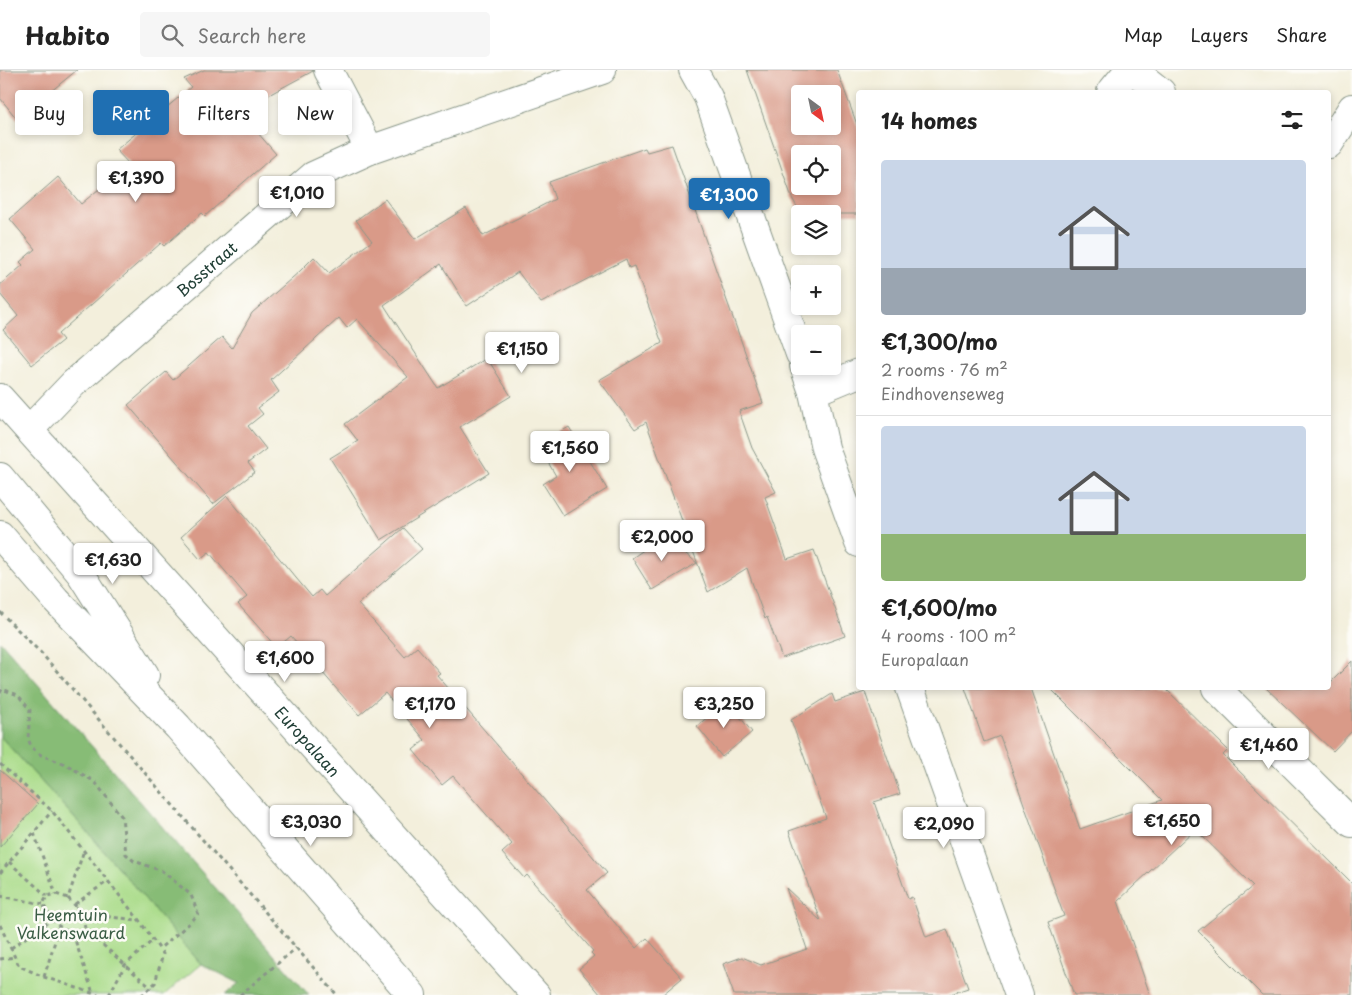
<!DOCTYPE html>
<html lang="en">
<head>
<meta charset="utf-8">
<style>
	body { margin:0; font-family:"Playpen Sans",sans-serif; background:#f6f6f6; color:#222; height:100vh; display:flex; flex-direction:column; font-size:19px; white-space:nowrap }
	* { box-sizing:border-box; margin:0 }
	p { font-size:16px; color:#767676 }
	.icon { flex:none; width:28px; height:28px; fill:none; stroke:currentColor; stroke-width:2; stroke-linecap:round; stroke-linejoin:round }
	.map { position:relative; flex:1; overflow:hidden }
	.details { position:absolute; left:856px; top:20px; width:475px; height:600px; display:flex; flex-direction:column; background:#fff; border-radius:5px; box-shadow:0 2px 8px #0003 }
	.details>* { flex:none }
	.banner { position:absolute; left:15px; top:20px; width:475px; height:45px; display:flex; gap:10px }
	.needle { width:32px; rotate:147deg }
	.controls { position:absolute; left:791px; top:15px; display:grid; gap:10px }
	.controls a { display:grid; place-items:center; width:50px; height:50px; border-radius:5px; background:#fff; box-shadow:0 2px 8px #0003; font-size:25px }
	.price { position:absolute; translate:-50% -42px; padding:0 11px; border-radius:5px; background:#fff; color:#222; font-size:16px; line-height:32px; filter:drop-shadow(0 1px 2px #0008) }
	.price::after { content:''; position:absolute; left:50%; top:30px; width:15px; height:11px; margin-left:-8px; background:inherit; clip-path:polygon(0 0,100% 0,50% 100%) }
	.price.selected { background:#1f6fb2; color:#fff }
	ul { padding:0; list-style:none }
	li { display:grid; align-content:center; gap:10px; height:265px; padding:0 25px }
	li+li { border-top:1px solid #e0e0e0 }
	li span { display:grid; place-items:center; height:155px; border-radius:5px; color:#555 }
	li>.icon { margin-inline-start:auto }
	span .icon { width:90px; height:90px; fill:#fffc; stroke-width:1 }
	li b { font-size:21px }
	h2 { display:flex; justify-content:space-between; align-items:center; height:60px; padding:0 25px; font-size:21px }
	.pill { padding:0 18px; border-radius:5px; background:#fff; box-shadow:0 2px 8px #0003; font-size:18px; line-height:45px }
	.pill.selected { background:#1f6fb2; color:#fff }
	header { display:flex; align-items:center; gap:30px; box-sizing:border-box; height:70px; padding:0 25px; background:#fff; border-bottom:1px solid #e0e0e0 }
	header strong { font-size:24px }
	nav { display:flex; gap:28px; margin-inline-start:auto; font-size:18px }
	.search { width:350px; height:45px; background:#f6f6f6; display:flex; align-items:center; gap:12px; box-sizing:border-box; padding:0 18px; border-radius:5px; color:#767676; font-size:19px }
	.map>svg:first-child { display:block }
	.green { fill:#aadc8a; stroke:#648c5f }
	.forest { fill:#87bc76; stroke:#537c55 }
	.building { fill:#d99a88; fill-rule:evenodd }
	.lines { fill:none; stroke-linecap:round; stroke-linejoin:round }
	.minor-casing { stroke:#899688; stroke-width:30 }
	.major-casing { stroke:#899688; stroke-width:30 }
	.path { stroke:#899688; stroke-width:3; stroke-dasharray:4 4; stroke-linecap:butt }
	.minor { stroke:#fff; stroke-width:28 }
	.major { stroke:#fff; stroke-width:28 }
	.labels { text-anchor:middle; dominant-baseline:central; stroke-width:5; stroke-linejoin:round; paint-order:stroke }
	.street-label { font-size:16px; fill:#1f3d34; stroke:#fdfcf7 }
	.park-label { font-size:16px; fill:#3b5d45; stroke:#fdfcf7 }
</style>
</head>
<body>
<header>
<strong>Habito</strong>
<div class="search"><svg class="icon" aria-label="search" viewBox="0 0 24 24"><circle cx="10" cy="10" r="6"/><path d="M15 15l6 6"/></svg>Search here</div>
<nav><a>Map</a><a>Layers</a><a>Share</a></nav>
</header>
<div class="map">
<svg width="1352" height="925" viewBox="0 0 1352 925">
	<rect width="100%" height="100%" fill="#fdfcf7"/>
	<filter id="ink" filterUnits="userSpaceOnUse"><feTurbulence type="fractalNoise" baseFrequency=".02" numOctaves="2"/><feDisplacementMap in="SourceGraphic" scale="10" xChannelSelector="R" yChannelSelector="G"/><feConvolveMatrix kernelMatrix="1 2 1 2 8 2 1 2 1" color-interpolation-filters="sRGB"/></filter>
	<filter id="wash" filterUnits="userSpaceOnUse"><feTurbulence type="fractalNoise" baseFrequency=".0096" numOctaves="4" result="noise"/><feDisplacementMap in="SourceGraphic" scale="20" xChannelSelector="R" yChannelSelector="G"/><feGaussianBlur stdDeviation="1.12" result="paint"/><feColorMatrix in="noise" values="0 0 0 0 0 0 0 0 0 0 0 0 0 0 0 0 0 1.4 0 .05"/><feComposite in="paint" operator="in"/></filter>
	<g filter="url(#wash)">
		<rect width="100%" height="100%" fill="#f3efdc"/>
		<path class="green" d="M0 666 90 765 201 894 164 925H0Z"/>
		<path class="forest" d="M0 571 309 925H225L239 913 201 894 90 765 0 666Z"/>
		<g id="blocks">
			<path class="building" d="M0 0H77L17 49 0 28Z
				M204 0H312L313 1 239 41 276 84 205 146 202 143 164 176 161 173 58 264 63 270 32 295 3 260 18 246 0 224V215L23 195 20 192 35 179 10 149 58 107 81 134 129 94 116 80 191 17 184 9Z
				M747 0H837L859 60V144H801L792 128ZM800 24H832V56H800ZM800 84H832V116H800Z
				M672 75 763 333 739 341 752 378 776 422 765 427 787 489 814 480 845 566 782 588 767 547 765 549 747 498 708 522 646 352 635 359 599 310 662 273 634 196 629 198 626 189 541 233 518 202 467 236 441 194 384 235 438 318 487 288 511 326 460 357 489 403 381 470 330 388 358 371 345 354 408 307 357 249 347 258 339 248 271 310 279 322 258 338 263 344 248 356 266 379 248 393 255 402 213 434 128 335 166 302 173 310 222 267 232 278 252 243 300 201 314 187 329 203 372 171 356 150 385 129 415 169 466 138 483 166 555 129 549 112 645 78 647 82Z
				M569 357 607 419 563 446 543 414 556 406 538 375Z
				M227 426 312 527 320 520 325 526 403 458 422 479 358 534 405 587 417 577 440 603 437 605 607 803 587 820 636 878 647 868 682 908 662 925H601L579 899 594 886 591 883 593 881 527 805 524 808 502 783 512 774 453 706 442 715 413 680 425 670 385 623 359 645 291 566 277 578 238 534 247 527 209 482 200 489 181 467Z
				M664 466 697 493 652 520 632 488Z
				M1352 591V661L1333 681 1266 618H1329V614Z
				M965 618H1031L1080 759 1162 730 1050 618H1165L1228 680 1223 685 1352 813V925H1262L1198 861 1253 816 1195 759 1118 831 1150 925H1074L1048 852 1064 846 1026 740 1000 666 984 672Z
				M865 622 900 724 874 732 908 829 912 827 926 867 947 859 968 918 947 925H734L723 894 742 887 761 895 807 879 786 818 821 851 789 761 826 748 791 650 832 624 835 632Z
				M727 631 752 662 722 687 697 656Z
				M0 700 38 734 0 777Z"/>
		</g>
	</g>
	<g filter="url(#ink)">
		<use href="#blocks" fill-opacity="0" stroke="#899688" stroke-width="1"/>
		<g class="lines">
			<g class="minor-casing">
				<g id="minor">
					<path d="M328 0 370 80"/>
					<path d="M693 0 708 27 800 284"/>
					<path d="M1133 0 1161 22"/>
					<path d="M1111 22 1129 0"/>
					<path d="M1329 74 1352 38"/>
					<path d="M804 296 813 322 825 378 859 473"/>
					<path d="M813 322 859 303"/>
					<path id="s1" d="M0 328 536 925"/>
					<path id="s2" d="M29 360 74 313 313 106 370 80 602 0"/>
					<path d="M910 618 1019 925"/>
					<path d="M1216 618 1352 753"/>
				</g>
			</g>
			<g class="major-casing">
				<path id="major" d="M0 407 81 504 145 605
					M0 465 56 530 178 657 412 925"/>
			</g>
			<path class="path" d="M0 542 42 584 337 925
				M0 623 2 619 18 625 30 640 28 669 32 678 41 685 67 695 95 712 122 747 126 784 134 791 162 801 191 825 198 844 191 852 159 879
				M0 694 52 741 139 850 163 884 155 913 142 925
				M34 763 56 824
				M9 792 47 826
				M0 803 52 741
				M0 826 43 834
				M68 828 83 844 85 859 73 864C55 856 52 850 43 834L47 826 56 824 68 828 84 780
				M75 834 108 811
				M83 844 138 850
				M0 855 19 896 44 907 98 925
				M85 859 151 918
				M73 864 93 923
				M11 878 51 850
				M0 889 15 887
				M44 907 59 858
				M109 925 125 895 153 870
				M240 925 296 878"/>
			<use href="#minor" class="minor"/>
			<use href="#major" class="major"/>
		</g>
	</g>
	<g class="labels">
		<g class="street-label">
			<text stroke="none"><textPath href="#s2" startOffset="240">Bosstraat</textPath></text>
			<text stroke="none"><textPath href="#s1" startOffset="461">Europalaan</textPath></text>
		</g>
		<g class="park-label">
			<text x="71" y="844">Heemtuin<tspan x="71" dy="18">Valkenswaard</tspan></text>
		</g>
	</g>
</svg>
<div class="controls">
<a><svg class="needle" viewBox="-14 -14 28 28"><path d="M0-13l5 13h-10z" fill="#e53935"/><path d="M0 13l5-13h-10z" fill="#767676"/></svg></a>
<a><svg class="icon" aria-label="locate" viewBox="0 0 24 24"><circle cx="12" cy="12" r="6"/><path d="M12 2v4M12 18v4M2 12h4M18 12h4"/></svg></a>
<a><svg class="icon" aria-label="layers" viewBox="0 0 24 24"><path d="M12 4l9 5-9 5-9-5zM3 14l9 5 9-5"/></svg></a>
<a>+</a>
<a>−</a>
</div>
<b class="price" style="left:136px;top:133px">€1,390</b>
<b class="price" style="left:297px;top:148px">€1,010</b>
<b class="price selected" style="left:729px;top:150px">€1,300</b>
<b class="price" style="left:522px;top:304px">€1,150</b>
<b class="price" style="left:570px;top:403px">€1,560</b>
<b class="price" style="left:662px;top:492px">€2,000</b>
<b class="price" style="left:113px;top:515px">€1,630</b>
<b class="price" style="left:285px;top:613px">€1,600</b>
<b class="price" style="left:430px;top:659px">€1,170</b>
<b class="price" style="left:724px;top:659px">€3,250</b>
<b class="price" style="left:1269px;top:700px">€1,460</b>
<b class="price" style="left:1172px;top:776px">€1,650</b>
<b class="price" style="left:311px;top:777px">€3,030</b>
<b class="price" style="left:944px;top:779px">€2,090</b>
<div class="banner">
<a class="pill">Buy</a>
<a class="pill selected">Rent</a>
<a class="pill">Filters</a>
<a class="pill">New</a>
</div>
<section class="details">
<h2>14 homes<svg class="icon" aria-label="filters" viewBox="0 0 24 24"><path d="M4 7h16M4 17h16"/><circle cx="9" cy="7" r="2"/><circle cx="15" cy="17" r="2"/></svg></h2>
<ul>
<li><span style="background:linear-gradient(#c9d6e8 70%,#9aa5b1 0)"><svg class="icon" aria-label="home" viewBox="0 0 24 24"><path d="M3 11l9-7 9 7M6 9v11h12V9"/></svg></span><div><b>€1,300/mo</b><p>2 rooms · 76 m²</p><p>Eindhovenseweg</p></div></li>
<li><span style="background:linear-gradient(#c9d6e8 70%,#8fb573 0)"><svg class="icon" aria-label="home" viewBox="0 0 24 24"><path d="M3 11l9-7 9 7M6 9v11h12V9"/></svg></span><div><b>€1,600/mo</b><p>4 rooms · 100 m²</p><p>Europalaan</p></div></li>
</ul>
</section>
</div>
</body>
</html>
